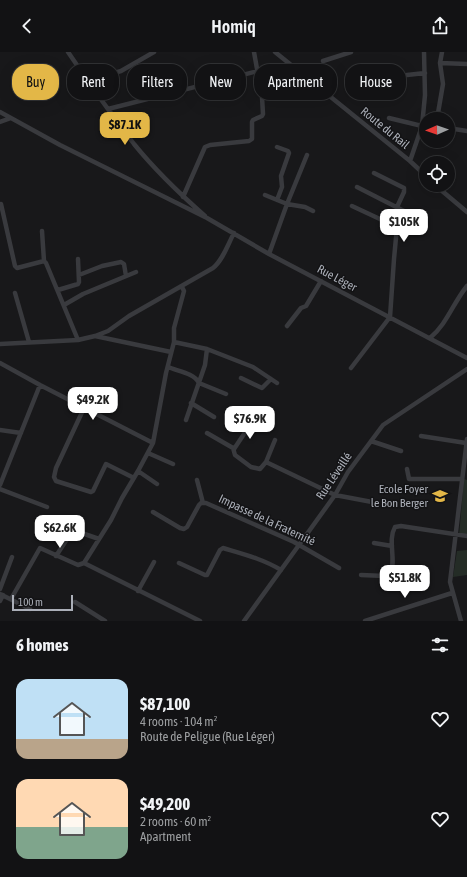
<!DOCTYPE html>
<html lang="en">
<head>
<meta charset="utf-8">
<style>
	body { margin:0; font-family:"Asap Condensed",sans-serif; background:#1f2022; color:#f1f3f6; height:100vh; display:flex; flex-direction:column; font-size:15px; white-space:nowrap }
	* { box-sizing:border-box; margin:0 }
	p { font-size:13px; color:#9c9ea0 }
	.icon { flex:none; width:22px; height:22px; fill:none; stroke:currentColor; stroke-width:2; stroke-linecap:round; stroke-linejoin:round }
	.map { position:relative; height:569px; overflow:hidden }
	.side { display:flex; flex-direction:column; background:#121214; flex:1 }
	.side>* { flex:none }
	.guide { position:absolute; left:12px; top:12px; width:443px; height:36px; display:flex; gap:8px }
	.needle { width:26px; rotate:268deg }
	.fabs { position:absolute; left:419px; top:60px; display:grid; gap:8px }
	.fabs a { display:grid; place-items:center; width:36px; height:36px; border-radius:50%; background:#121214; box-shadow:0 4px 16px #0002,0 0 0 1px #313234; font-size:20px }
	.scale { position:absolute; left:12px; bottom:10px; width:61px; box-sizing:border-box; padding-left:4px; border:2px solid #abafb8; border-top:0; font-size:11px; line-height:14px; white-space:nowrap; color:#abafb8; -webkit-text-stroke:3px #131315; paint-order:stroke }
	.price { position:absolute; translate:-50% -34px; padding:0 9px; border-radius:8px; background:#fff; color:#222; font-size:13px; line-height:26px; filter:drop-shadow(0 1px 2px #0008) }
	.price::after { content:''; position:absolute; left:50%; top:24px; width:12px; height:9px; margin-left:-6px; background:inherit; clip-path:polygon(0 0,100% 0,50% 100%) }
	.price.active { background:#e3b747; color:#111 }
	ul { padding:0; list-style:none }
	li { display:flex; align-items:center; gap:12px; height:100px; padding:0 16px }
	li span { display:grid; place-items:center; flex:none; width:112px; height:80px; border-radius:12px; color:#555 }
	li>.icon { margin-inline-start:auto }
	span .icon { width:48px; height:48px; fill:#fffc; stroke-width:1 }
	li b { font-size:17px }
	h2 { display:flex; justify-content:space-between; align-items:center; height:48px; padding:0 16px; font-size:17px }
	.chip { padding:0 14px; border-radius:16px; background:#121214; box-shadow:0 4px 16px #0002,0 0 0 1px #313234; font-size:14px; line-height:36px }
	.chip.active { background:#e3b747; color:#111 }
	header { display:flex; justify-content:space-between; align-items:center; height:52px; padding:0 16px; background:#121214; font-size:18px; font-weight:600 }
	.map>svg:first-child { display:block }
	.green { fill:#242c26 }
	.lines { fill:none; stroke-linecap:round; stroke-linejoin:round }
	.minor { stroke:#393a3e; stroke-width:4.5 }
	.labels { text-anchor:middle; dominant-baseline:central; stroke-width:3; stroke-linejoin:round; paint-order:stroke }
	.street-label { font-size:12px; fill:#abafb8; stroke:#131315 }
	.poi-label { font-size:12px; fill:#abafb8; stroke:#131315; text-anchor:end }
</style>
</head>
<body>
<header><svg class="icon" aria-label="back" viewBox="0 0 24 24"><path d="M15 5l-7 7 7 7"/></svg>Homiq<svg class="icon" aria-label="share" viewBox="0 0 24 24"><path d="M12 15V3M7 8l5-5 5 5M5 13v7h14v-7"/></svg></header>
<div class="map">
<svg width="467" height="569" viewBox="0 0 467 569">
	<rect width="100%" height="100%" fill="#18181a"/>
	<path class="green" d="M464 427 467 428V484H459Z
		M467 498V523L453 525 457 499Z"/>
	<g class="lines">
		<path class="minor" d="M68 0C89 31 111 62 134 92 155 118 180 142 205 164
			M275 0 410 109 426 124
			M323 9 351 0
			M440 11 467 12
			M87 26 107 23 121 19 154 0
			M365 30 398 24 425 21
			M108 57 258 19
			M0 60 60 93 207 166 269 202 467 306
			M389 66 422 74
			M437 67 443 32 440 11 442 0
			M0 70 11 66
			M448 76 467 79
			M410 109 422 74 425 43 424 0
			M374 121 404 136V140L397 155
			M435 133 467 160
			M357 135 404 159 397 175
			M265 143 287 152 305 155 313 159
			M183 145 205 95 210 93 249 89 252 87V70L253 68 262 64 263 62 262 45 254 0
			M277 148 282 135 281 124 289 101 288 99 277 95
			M1 152 15 214 17 216 44 209 46 211 78 288
			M42 179 44 209
			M269 202 287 152 307 103
			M79 223 102 214 121 210 124 212 126 224
			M182 235 184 239 174 276V290L207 297 205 313 186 368
			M58 238 78 232 79 230 78 207
			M15 241 29 290
			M64 253 83 242 136 220
			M287 274 301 256 306 254 321 229
			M95 284 171 300
			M430 286C447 272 453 251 467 234
			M0 292 78 288 95 284 108 279 129 264 213 216C223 208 228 192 234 181
			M207 297 253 315 277 331
			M0 311 40 333 153 391
			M168 315C177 319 194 321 199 331L226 342
			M351 316 390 265 394 207 397 175 352 154
			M241 326 262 336 271 327
			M191 351 214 365
			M84 356 56 416 54 425 56 429 91 440 93 439 106 412 134 426
			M0 378 21 381
			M207 381 233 396 235 403 251 415 260 417 266 410 275 388
			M421 384 466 391
			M371 389 401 399
			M234 397 252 370
			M148 401 173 412
			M266 410 335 443 372 450
			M407 417 409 427H462
			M138 419 157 432
			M197 428 203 451
			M0 433 40 333
			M0 437 47 455
			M153 460 180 476 184 477 187 475 199 453 201 451H206L294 490 339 516
			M374 491 392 494
			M56 504 73 478 99 487
			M84 511 200 569
			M179 511 205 523H207L220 498 223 496C243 502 263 507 281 518
			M361 523 385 524 390 523C397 508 387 489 395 475L401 474 467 484
			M0 537 12 505
			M138 539 154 510
			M0 542 30 557
			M11 547 40 496 78 513 84 511 111 468 122 446 138 419 153 391 166 321 174 290
			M0 549 3 543
			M75 550 105 569
			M244 569 299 493 335 443 348 420 383 373 467 317
			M365 569 452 541
			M461 569 450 530 467 387"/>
	</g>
	<defs>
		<g id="school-bare" transform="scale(1.2)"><path d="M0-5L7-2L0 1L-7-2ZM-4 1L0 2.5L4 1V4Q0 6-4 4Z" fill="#e3b747" stroke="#131315" stroke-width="2.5" paint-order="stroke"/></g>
	</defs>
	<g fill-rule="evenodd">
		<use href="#school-bare" x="440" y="444"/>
	</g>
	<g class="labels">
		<g class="street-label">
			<text transform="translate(385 76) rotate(39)">Route du Rail</text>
			<text transform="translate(337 226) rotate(28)">Rue Léger</text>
			<text transform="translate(334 424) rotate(-56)">Rue Léveillé</text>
			<text transform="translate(267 468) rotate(25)">Impasse de la Fraternité</text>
		</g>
		<g class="poi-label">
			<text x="428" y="437">Ecole Foyer<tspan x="428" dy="14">le Bon Berger</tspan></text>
		</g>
	</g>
</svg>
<div class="fabs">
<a><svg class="needle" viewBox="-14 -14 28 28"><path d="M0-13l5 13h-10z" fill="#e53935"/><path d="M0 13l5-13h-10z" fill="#9c9ea0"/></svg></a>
<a><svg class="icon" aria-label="locate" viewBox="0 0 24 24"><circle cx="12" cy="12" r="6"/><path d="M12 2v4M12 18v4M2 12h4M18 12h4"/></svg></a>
</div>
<div class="scale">100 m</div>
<b class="price active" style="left:125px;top:94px">$87.1K</b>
<b class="price" style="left:404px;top:191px">$105K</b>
<b class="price" style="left:93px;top:369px">$49.2K</b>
<b class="price" style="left:250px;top:388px">$76.9K</b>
<b class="price" style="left:60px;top:497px">$62.6K</b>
<b class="price" style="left:405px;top:547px">$51.8K</b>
<div class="guide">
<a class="chip active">Buy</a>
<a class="chip">Rent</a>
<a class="chip">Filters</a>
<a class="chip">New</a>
<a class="chip">Apartment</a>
<a class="chip">House</a>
</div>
</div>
<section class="side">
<h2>6 homes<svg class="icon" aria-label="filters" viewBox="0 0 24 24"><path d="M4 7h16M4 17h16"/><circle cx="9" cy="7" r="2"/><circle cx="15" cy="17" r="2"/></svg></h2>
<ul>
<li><span style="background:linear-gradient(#bfe0f5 75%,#b9a48a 0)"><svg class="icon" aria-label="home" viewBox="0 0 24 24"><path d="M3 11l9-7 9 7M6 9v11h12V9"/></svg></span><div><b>$87,100</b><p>4 rooms · 104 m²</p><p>Route de Peligue (Rue Léger)</p></div><svg class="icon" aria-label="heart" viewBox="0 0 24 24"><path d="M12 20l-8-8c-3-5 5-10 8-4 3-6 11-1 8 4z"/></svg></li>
<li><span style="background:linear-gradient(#ffd9b3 60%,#7fa58c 0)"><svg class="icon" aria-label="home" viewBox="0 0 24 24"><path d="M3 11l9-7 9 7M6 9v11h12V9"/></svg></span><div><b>$49,200</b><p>2 rooms · 60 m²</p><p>Apartment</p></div><svg class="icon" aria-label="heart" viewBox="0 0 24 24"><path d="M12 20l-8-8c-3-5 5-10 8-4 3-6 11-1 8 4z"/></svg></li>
</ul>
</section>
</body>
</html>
